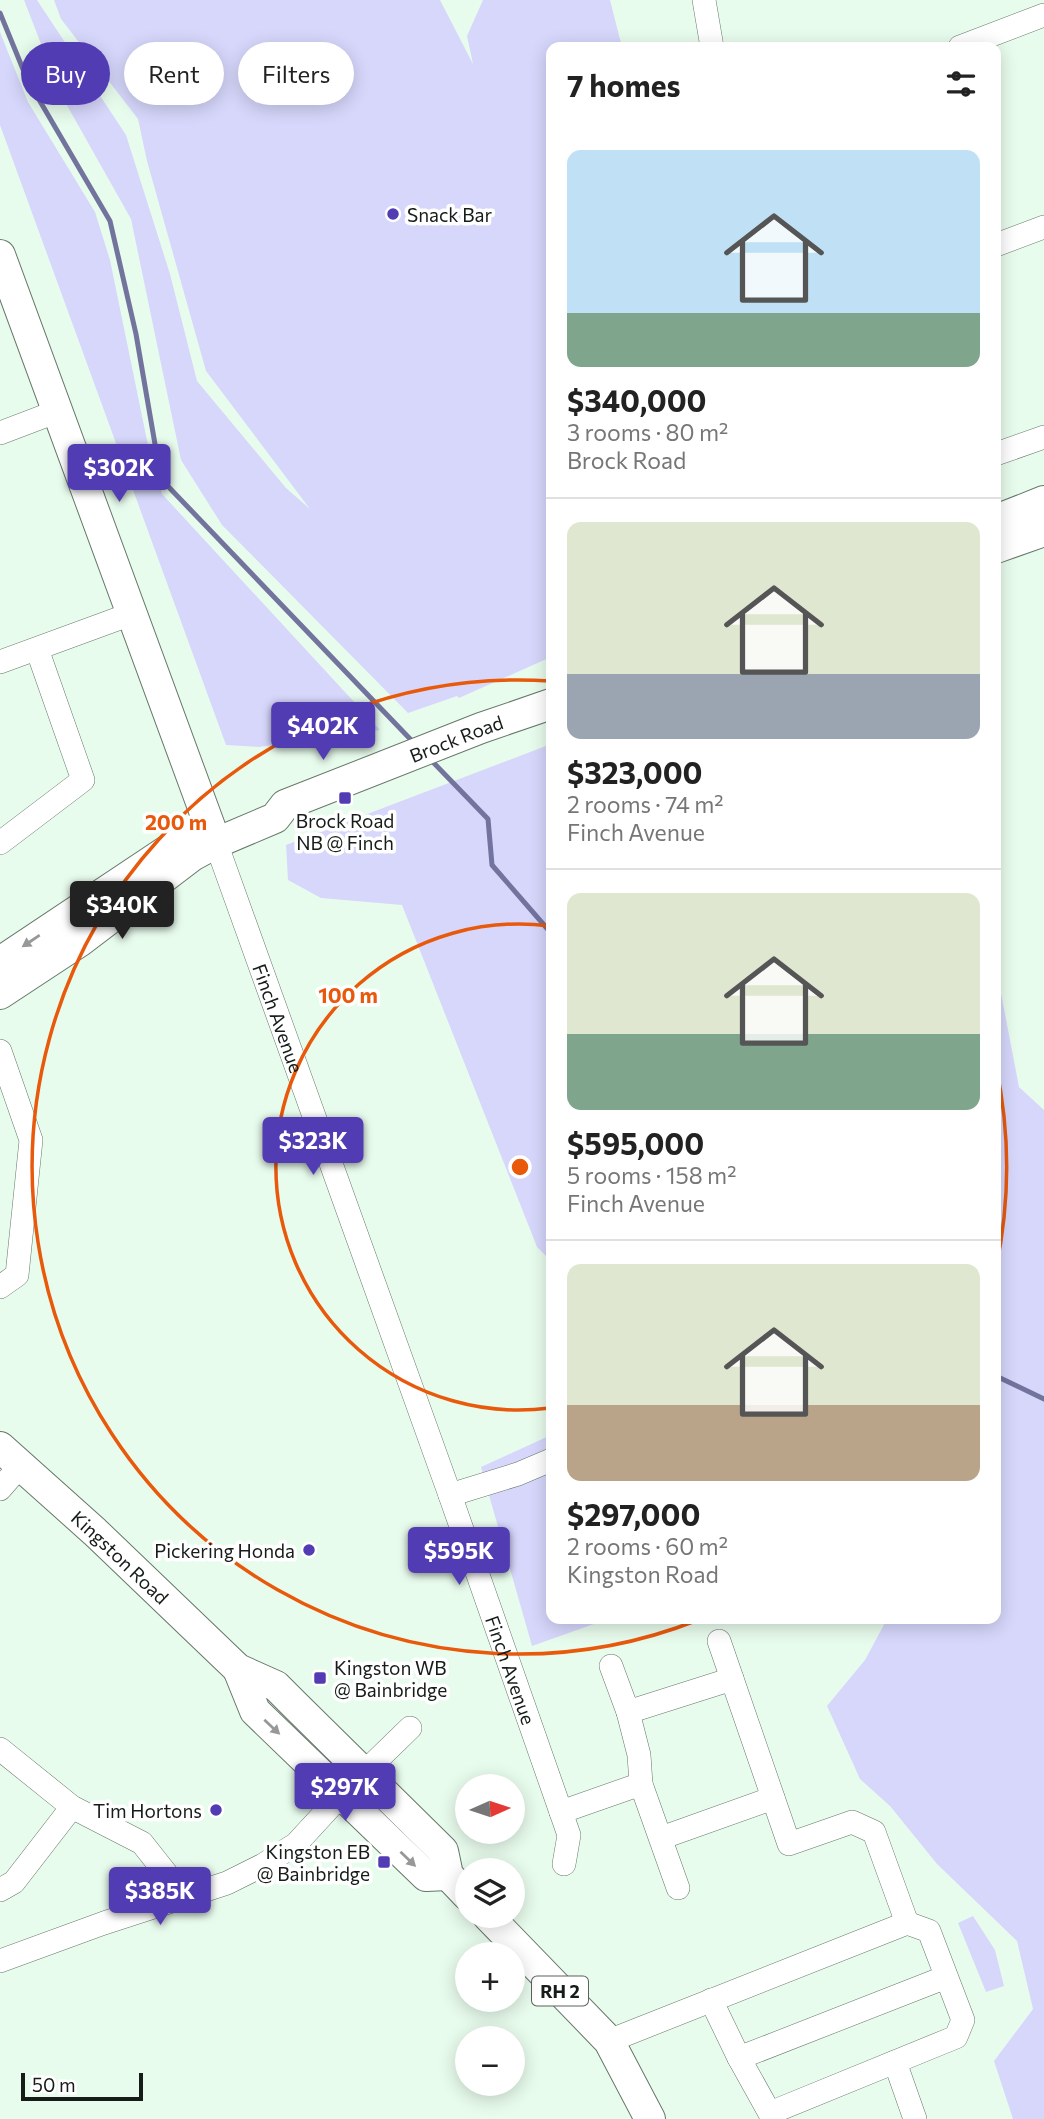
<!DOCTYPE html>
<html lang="en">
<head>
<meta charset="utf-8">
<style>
	body { margin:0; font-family:Commissioner,sans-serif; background:#f6f6f6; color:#222; height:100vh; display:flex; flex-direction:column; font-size:26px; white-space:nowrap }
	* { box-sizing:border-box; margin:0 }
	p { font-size:23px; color:#767676 }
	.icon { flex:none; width:38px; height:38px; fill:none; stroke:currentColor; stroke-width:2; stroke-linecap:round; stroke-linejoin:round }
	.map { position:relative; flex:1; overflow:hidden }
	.side { position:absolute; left:546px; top:42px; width:455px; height:1582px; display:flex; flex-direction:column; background:#fff; border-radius:14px; box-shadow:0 4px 18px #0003 }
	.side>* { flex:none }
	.banner { position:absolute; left:21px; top:42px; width:420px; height:63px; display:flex; gap:14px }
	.needle { width:46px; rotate:87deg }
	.fabs { position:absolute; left:455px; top:1774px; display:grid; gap:14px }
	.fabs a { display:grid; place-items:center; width:70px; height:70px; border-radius:50%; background:#fff; box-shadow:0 4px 18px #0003; font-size:35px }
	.scale { position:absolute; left:21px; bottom:18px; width:122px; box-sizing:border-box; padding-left:7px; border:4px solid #161d18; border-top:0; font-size:19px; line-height:24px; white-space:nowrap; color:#161d18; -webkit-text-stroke:5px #fff; paint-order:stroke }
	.price { position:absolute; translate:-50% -60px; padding:0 16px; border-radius:7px; background:#523cb4; color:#fff; font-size:23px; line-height:46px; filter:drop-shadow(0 2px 4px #0008) }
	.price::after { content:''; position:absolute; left:50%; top:42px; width:21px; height:16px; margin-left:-10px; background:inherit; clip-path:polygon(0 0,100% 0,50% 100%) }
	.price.on { background:#222; color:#fff }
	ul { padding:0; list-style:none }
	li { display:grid; align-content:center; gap:14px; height:371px; padding:0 21px }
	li+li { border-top:2px solid #e0e0e0 }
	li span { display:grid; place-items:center; height:217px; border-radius:14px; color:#555 }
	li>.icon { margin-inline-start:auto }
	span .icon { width:126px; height:126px; fill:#fffc; stroke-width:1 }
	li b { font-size:30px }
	h2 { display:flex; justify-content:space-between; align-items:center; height:84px; padding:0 21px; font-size:30px }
	.tag { padding:0 24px; border-radius:32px; background:#fff; box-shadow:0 4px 18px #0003; font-size:24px; line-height:63px }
	.tag.on { background:#523cb4; color:#fff }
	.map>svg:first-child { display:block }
	.green { fill:#d7d7fc }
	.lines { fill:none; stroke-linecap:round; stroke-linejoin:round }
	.stream { stroke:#73749e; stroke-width:5 }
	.minor-casing { stroke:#66776a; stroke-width:24 }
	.major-casing { stroke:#66776a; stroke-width:32 }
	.minor { stroke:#fff; stroke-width:23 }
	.major { stroke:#fff; stroke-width:30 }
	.oneway { fill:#969997 }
	.ring { fill:none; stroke:#e8590c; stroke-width:3.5 }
	.poi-dot { fill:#523cb4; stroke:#fff; stroke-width:2.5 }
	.labels { text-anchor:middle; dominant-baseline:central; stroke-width:7; stroke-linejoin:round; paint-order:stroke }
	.shield { fill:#fff; stroke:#5c615d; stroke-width:2 }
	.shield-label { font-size:18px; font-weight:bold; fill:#161d18 }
	.poi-label { font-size:19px; fill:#161d18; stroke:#fff; text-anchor:end }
	.street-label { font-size:19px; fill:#161d18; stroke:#fff }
	.centre { fill:#e8590c; stroke:#fff; stroke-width:3.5 }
	.ring-label { font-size:21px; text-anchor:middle; font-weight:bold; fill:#e8590c; stroke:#fff; stroke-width:7; stroke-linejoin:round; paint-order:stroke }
</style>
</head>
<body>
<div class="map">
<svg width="1044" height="2119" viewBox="0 0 1044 2119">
	<rect width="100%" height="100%" fill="#e8fced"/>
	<path class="green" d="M24 0H37L126 135 170 274 197 381 286 488 310 509 206 371 147 161 138 119 61 19 54 0H440L473 64 467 36 483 0H610L622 47H551V657L459 698 457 696 408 713 222 525 181 460 131 219 60 93Z
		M0 32 28 102 95 212 110 260 150 455 162 494 380 730 259 747 226 745 0 125Z
		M551 744V1261L537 1247 402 905 321 898 288 880 286 845Z
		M996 967 1019 1087 1044 1110V2119H1013L994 2061 1033 2009 1017 1941 937 1864 890 1806 860 1779 827 1706 865 1660 887 1619H996Z
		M551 1435V1619H608L532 1646 481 1467Z
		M973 1916 995 1950 1004 1986 986 1992 958 1923Z"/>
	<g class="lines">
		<path class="stream" d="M0 13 27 79 110 221 136 334 161 479 414 743
			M429 758 488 819 492 865 551 933
			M996 1376 1044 1399"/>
		<g class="minor-casing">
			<g id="minor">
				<path d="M704 0 712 47"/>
				<path d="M960 47 1044 15"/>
				<path d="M996 245 1044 227"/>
				<path d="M0 433 58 411"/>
				<path d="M996 454 1044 437"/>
				<path d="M0 662 131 614"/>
				<path d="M0 843 83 780 37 649"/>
				<path id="s1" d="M216 843 450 1495 569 1835 564 1864"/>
				<path d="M0 1051 31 1140 17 1275 0 1287"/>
				<path d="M0 1489 21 1465"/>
				<path d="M450 1495 518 1474 551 1460"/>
				<path d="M719 1641 789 1844 852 1822 874 1832 907 1923"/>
				<path d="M611 1666 628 1712 639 1755 641 1784 678 1888"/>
				<path d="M628 1712 732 1679"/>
				<path d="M0 1749 72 1807 142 1843 184 1896"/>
				<path d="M561 1812 641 1784"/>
				<path d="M661 1838 773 1798"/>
				<path d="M0 1890 14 1882 72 1807"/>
				<path d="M0 1961 104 1923 227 1883 263 1865 296 1844 342 1794 410 1728"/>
				<path d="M711 2000 739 2058 773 2119"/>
				<path d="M609 2041 907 1923 929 1931 963 2020 956 2037 770 2113"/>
				<path d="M739 2058 946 1977"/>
				<path d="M895 2062 915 2119"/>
			</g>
		</g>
		<g class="major-casing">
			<g id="major">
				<path d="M0 255 216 843"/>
				<path d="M996 520 1044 501"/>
				<path d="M996 548 1044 531"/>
				<path d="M0 962 192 834"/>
				<path id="s2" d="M0 994 79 942 192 856 216 843 275 818 285 805 481 728 551 704"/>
				<path id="s3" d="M0 1447 95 1532 238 1669 276 1686 293 1703 443 1851 448 1875 467 1895"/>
				<path d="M238 1669 255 1711 426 1876 448 1875"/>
				<path d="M488 1916 609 2041 650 2119"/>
			</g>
		</g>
		<use href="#minor" class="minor"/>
		<use href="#major" class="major"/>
	</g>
	<defs><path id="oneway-solid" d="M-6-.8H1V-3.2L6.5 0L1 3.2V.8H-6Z" transform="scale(1.75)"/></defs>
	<g class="oneway">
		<use href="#oneway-solid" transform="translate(31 941) rotate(146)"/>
		<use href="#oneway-solid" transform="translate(272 1727) rotate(43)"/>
		<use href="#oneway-solid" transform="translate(408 1859) rotate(44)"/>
	</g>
	<g class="ring">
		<path d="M550 1408A243 243 0 1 1 550 926"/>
		<path d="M698 1620A487 487 0 1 1 550 681M996 1066A487 487 0 0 1 996 1268"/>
	</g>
	<g class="poi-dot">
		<circle cx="393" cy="214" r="7"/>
		<rect x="338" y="791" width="14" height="14" rx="3.5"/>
		<circle cx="309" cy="1550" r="7"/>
		<rect x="313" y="1671" width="14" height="14" rx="3.5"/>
		<circle cx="216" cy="1810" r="7"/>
		<rect x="377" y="1855" width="14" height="14" rx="3.5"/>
	</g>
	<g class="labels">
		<rect class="shield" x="532" y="1976.5" width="56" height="29" rx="5"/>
		<g class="shield-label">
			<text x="560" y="1991">RH 2</text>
		</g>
		<g class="poi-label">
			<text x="407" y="214" text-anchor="start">Snack Bar</text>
			<text x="345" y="820" text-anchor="middle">Brock Road<tspan x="345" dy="22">NB @ Finch</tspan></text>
			<text x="295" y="1550">Pickering Honda</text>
			<text x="334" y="1667" text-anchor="start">Kingston WB<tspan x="334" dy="22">@ Bainbridge</tspan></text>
			<text x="202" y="1810">Tim Hortons</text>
			<text x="370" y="1851">Kingston EB<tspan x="370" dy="22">@ Bainbridge</tspan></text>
		</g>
		<g class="street-label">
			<text stroke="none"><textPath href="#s2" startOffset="528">Brock Road</textPath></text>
			<text stroke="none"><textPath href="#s1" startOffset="186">Finch Avenue</textPath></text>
			<text stroke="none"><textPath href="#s3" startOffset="163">Kingston Road</textPath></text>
			<text stroke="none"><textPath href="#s1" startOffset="878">Finch Avenue</textPath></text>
		</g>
	</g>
	<circle cx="520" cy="1167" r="10" class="centre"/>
	<g class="ring-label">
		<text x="176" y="830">200 m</text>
		<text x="348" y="1003">100 m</text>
	</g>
</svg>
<div class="fabs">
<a><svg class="needle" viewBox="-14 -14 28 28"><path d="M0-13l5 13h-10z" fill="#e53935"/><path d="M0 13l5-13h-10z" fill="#767676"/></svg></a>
<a><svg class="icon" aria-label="layers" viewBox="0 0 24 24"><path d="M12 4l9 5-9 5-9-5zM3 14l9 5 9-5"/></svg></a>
<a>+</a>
<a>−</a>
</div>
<div class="scale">50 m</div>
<b class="price" style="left:119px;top:504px">$302K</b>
<b class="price" style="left:323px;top:762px">$402K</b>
<b class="price on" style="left:122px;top:941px">$340K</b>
<b class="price" style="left:313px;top:1177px">$323K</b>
<b class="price" style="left:459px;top:1587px">$595K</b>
<b class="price" style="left:345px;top:1823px">$297K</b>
<b class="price" style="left:160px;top:1927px">$385K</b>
<div class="banner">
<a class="tag on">Buy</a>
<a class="tag">Rent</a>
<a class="tag">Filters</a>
</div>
<section class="side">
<h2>7 homes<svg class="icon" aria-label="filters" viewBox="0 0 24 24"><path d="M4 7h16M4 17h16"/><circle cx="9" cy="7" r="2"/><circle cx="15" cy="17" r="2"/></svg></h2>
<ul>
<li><span style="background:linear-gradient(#bfe0f5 75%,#7fa58c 0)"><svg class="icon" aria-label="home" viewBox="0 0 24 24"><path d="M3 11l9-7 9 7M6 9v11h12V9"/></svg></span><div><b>$340,000</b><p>3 rooms · 80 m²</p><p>Brock Road</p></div></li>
<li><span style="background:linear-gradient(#dfe7d0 70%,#9aa5b1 0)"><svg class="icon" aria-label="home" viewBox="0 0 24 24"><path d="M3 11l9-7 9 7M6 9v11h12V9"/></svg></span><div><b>$323,000</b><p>2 rooms · 74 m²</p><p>Finch Avenue</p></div></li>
<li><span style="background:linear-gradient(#dfe7d0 65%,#7fa58c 0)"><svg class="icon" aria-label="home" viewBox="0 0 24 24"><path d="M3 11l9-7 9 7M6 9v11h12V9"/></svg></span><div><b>$595,000</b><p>5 rooms · 158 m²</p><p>Finch Avenue</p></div></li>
<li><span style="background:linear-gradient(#dfe7d0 65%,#b9a48a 0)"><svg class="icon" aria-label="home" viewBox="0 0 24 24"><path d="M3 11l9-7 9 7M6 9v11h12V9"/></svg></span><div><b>$297,000</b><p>2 rooms · 60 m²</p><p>Kingston Road</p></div></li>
</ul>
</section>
</div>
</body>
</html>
